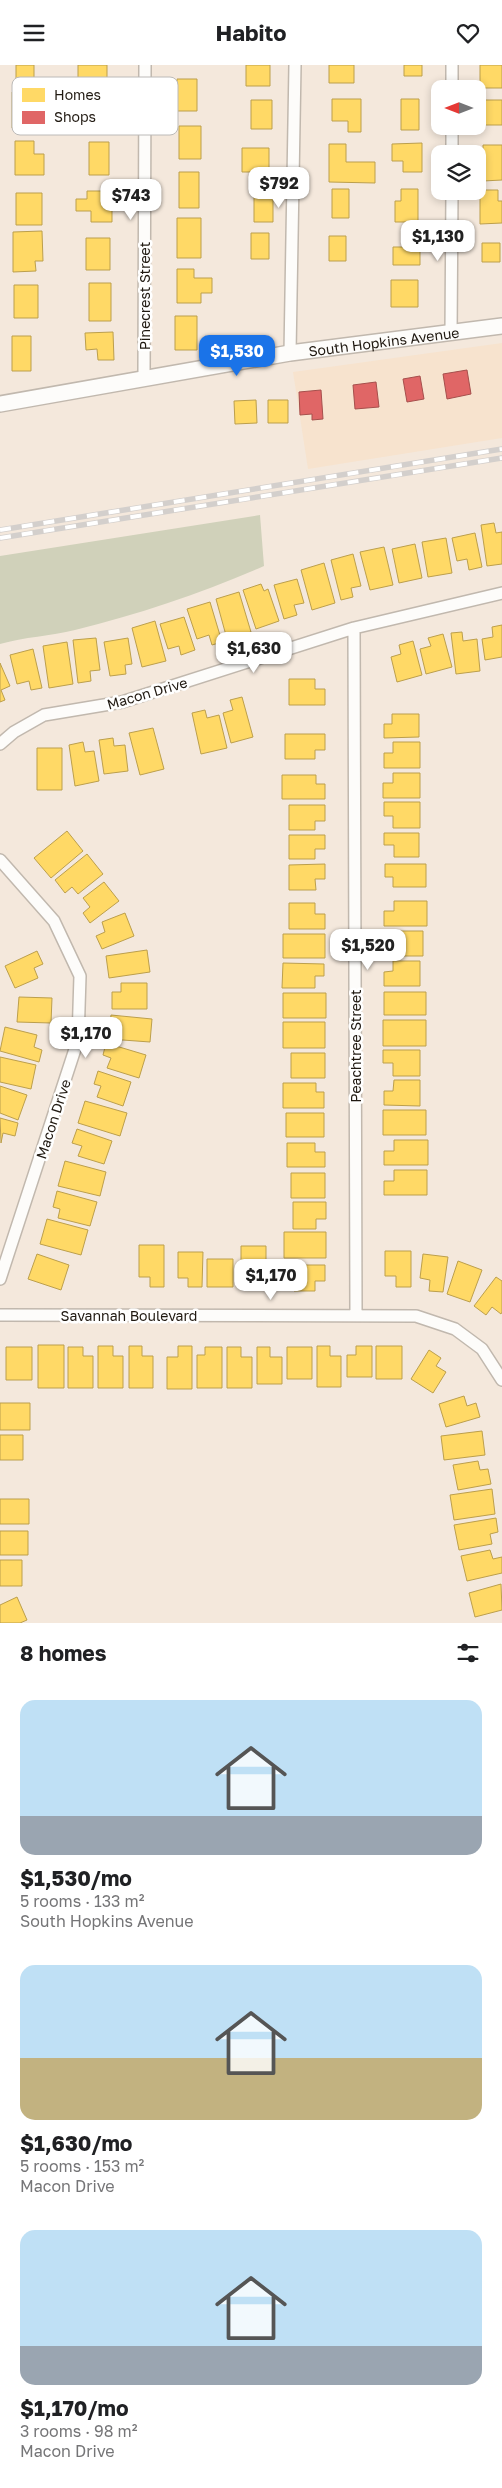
<!DOCTYPE html>
<html lang="en">
<head>
<meta charset="utf-8">
<style>
	body { margin:0; font-family:"Golos Text",sans-serif; background:#f6f6f6; color:#202124; height:100vh; display:flex; flex-direction:column; font-size:19px; white-space:nowrap }
	* { box-sizing:border-box; margin:0 }
	p { font-size:16px; color:#757577 }
	.icon { flex:none; width:28px; height:28px; fill:none; stroke:currentColor; stroke-width:2; stroke-linecap:round; stroke-linejoin:round }
	.map { position:relative; height:1558px; overflow:hidden }
	.drawer { display:flex; flex-direction:column; background:#fff; flex:1 }
	.drawer>* { flex:none }
	.needle { width:32px; rotate:270deg }
	.tools { position:absolute; left:431px; top:15px; display:grid; gap:10px }
	.tools a { display:grid; place-items:center; width:55px; height:55px; border-radius:10px; background:#fff; box-shadow:0 2px 8px #0003; font-size:25px }
	.price { position:absolute; translate:-50% -42px; padding:0 11px; border-radius:10px; background:#fff; color:#222; font-size:16px; line-height:32px; filter:drop-shadow(0 1px 2px #0008) }
	.price::after { content:''; position:absolute; left:50%; top:30px; width:15px; height:11px; margin-left:-8px; background:inherit; clip-path:polygon(0 0,100% 0,50% 100%) }
	.price.current { background:#1a73e8; color:#fff }
	ul { padding:0; list-style:none }
	li { display:grid; align-content:center; gap:10px; height:265px; padding:0 20px }
	li span { display:grid; place-items:center; height:155px; border-radius:15px; color:#555 }
	li>.icon { margin-inline-start:auto }
	span .icon { width:90px; height:90px; fill:#fffc; stroke-width:1 }
	li b { font-size:21px }
	h2 { display:flex; justify-content:space-between; align-items:center; height:60px; padding:0 20px; font-size:21px }
	header { display:flex; justify-content:space-between; align-items:center; height:65px; padding:0 20px; background:#fff; font-size:22px; font-weight:700 }
	.map>svg:first-child { display:block }
	.built { fill:#f7e3ce }
	.forest { fill:#d0d1ba }
	.homes { fill:#ffd966; stroke:#bc9f4c }
	.shops { fill:#e06666; stroke:#a64f4c }
	.lines { fill:none; stroke-linecap:round; stroke-linejoin:round }
	.street-casing { stroke:#c1b8ae; stroke-width:14 }
	.secondary-casing { stroke:#c1b8ae; stroke-width:18 }
	.street { stroke:#fdfcfa; stroke-width:11 }
	.secondary { stroke:#fdfcfa; stroke-width:15 }
	.rail-casing { stroke:#d3cfcc; stroke-width:5.5 }
	.rail { stroke:#fff; stroke-width:4; stroke-dasharray:11; stroke-linecap:butt }
	.labels { text-anchor:middle; dominant-baseline:central; stroke-width:5; stroke-linejoin:round; paint-order:stroke }
	.street-label { font-size:14px; fill:#201911; stroke:#fff }
	.key { fill:#fff; stroke:#bcbab8; stroke-width:1 }
	.key-label { font-size:14px; fill:#201911 }
</style>
</head>
<body>
<header><svg class="icon" aria-label="menu" viewBox="0 0 24 24"><path d="M4 6h16M4 12h16M4 18h16"/></svg>Habito<svg class="icon" aria-label="heart" viewBox="0 0 24 24"><path d="M12 20l-8-8c-3-5 5-10 8-4 3-6 11-1 8 4z"/></svg></header>
<div class="map">
<svg width="502" height="1558" viewBox="0 0 502 1558">
	<rect width="100%" height="100%" fill="#f4e8dc"/>
	<path class="built" d="M502 278V373L308 404 293 307Z"/>
	<path class="forest" d="M260 450 264 501C204 527 140 549 75 565 51 571 24 572 0 579V491Z"/>
	<path class="homes" d="M16 0H34V14H16Z
		M78 0H107V14H78Z
		M246 0H270V21H246Z
		M329 0H354V18H329Z
		M404 0H422V11H404Z
		M480 0H502V23H480Z
		M177 14H197V46H177Z
		M12 27H35L34 36H48V63H12Z
		M332 34H361V67H348V56H332Z
		M401 34H419V65H401Z
		M251 35H272V64H251Z
		M479 35H502V60H479Z
		M179 61H201V94H179Z
		M15 76H34V89H44V110H15Z
		M89 77H109V110H89Z
		M422 78V107H403V96H392V79Z
		M329 79H346V97H375V118L329 117Z
		M483 80H502V115L483 116Z
		M242 83H269V107H242Z
		M179 107H199V143H179Z
		M254 123H273V157H254Z
		M332 124H349V153H332Z
		M401 124H418V157H395V136H401Z
		M480 125H498V136H502V158L480 159Z
		M87 126H112V157H91V146H76V134H87Z
		M16 128H42V160H16Z
		M177 153H201V193H177Z
		M42 166 43 196H35L36 206 13 207V167Z
		M251 168H269V194H251Z
		M404 170H420V200H393V182H404Z
		M329 171H346V196H329Z
		M86 173H110V205H86Z
		M482 178H500V197H482Z
		M177 204H194V213H212V228H201V238H177Z
		M391 215H418V242H391Z
		M89 218H111V256H89Z
		M14 220H38V253H14Z
		M175 251H197V285H175Z
		M113 267 114 295H98L97 284 86 285 85 268Z
		M12 271H31V306H12Z
		M256 335 257 358 235 359 234 336Z
		M268 335H288V358H268Z
		M494 458 496 468 502 467V499L487 501 481 460Z
		M475 468 482 502 469 505 467 494 457 496 452 473Z
		M446 473 452 508 428 512 422 477Z
		M415 479 422 513 399 518 392 484Z
		M384 482 393 520 370 525 360 487Z
		M353 489 361 521 351 523 353 532 341 535 331 495Z
		M324 498 335 538 312 545 301 505Z
		M297 514 304 538 294 540 297 550 284 554 274 520Z
		M261 519 264 526 268 524 279 556 256 564 243 525Z
		M239 527 251 567 227 574 216 534Z
		M210 537 222 577 212 580 209 570 197 574 187 544Z
		M184 552 195 585 181 590 179 581 168 584 160 559Z
		M155 556 166 596 142 602 132 563Z
		M502 560V592L485 595 482 574 493 572 492 562Z
		M462 567 463 576 477 574 480 606 456 609 451 568Z
		M443 569 452 602 426 609 420 584 431 581 428 573Z
		M96 573 100 605 90 606 91 616 78 618 73 575Z
		M128 573 132 599 125 600 126 609 110 611 104 577Z
		M413 576 422 610 397 617 391 592 401 589 399 580Z
		M67 577 73 619 49 623 43 581Z
		M33 584 42 623 31 625 29 616 17 619 10 590Z
		M0 598 10 621 1 625 5 635 0 637Z
		M289 614H315V624H325V640H289Z
		M242 632 253 672 231 678 223 648 233 645 230 635Z
		M205 645 207 653 219 650 227 683 201 689 192 648Z
		M392 649H419V672L384 673V659H392Z
		M153 663 164 704 140 710 129 668Z
		M285 669H325V685H315V694H285Z
		M113 673 114 681 125 680 128 706 104 709 99 675Z
		M83 677 85 687 94 686 99 716 75 721 69 680Z
		M393 677H420V703H384V688H393Z
		M37 683H62V725H37Z
		M393 708H420V733H383V718H393Z
		M282 710H316V719H325V734H282Z
		M384 737H420V763H393V751H384Z
		M289 740H325V756H315V765H289Z
		M67 766 83 786 51 813 34 793Z
		M384 768H419V792H394V780H384Z
		M289 770H325V784H315V794H289Z
		M87 789 103 809 78 829 72 822 65 828 55 815Z
		M325 799V814H315L316 825H289V800Z
		M385 799H426V822H393V812H385Z
		M104 817 119 836 90 858 83 848 90 842 83 833Z
		M394 836H427V861H384V846H394Z
		M289 838H315V849H325V864H289Z
		M125 848 134 871 102 884 96 871 105 867 102 857Z
		M384 866H423V891H393V880H384Z
		M283 869H325V893H283Z
		M147 885 150 907 109 913 106 891Z
		M37 886 43 899 34 903 38 913 15 923 5 901Z
		M393 896H420V921H384V907L393 906Z
		M283 898 324 899V911H315V923H282Z
		M121 918H147V944H112V927H121Z
		M384 927H426V950H384Z
		M283 928H326V953H283Z
		M19 932 52 933 51 958 17 957Z
		M111 950 152 954 150 977 109 974Z
		M383 955H426V981H383Z
		M283 957H325V983H283Z
		M5 962 37 970 34 982 42 985 39 997 0 986Z
		M106 978 146 990 139 1013 107 1003 111 993 103 990Z
		M383 985H420V1011H393V998H383Z
		M291 988H325V1013H291Z
		M0 992 36 1000 31 1024 0 1017Z
		M98 1006 131 1017 123 1041 97 1032 101 1021 94 1019Z
		M394 1015H420V1041L384 1040V1026H393Z
		M283 1018H316V1027H324V1043H283Z
		M0 1021 27 1030 18 1055 0 1048Z
		M85 1036 127 1048 120 1071 78 1058Z
		M383 1045H426V1070H383Z
		M286 1048H324V1072H286Z
		M0 1053 18 1058 15 1071 3 1068 1 1078Z
		M77 1064 112 1076 104 1099 78 1091 82 1081 72 1078Z
		M394 1075H428V1100H384V1086H394Z
		M287 1078H315V1087H325V1102H287Z
		M65 1096 106 1107 100 1131 58 1121Z
		M394 1105H427V1130H384V1116H394Z
		M291 1108H325V1133H291Z
		M57 1126 97 1137 90 1161 58 1153 60 1144 53 1142Z
		M293 1137H326V1154H316V1164H293Z
		M47 1154 88 1165 81 1190 40 1179Z
		M284 1167H326V1193H284Z
		M139 1180H164V1222H150V1212H139Z
		M241 1181H266V1223H241Z
		M385 1186H411V1222H396V1211H385Z
		M178 1187H203L202 1222H188V1213H178Z
		M37 1189 69 1200 61 1225 28 1214Z
		M423 1189 448 1192 443 1227 429 1226 430 1215 420 1213Z
		M207 1194H233V1222H207Z
		M458 1196 482 1205 470 1237 447 1229Z
		M294 1200H325V1216H315V1226H294Z
		M496 1212 502 1216V1247L501 1249 492 1242 486 1250 474 1241Z
		M38 1280H64V1323H38Z
		M98 1281H113V1291H123V1323H98Z
		M129 1281H142V1291H153V1323H129Z
		M178 1281H192V1324H167V1292H178Z
		M317 1281H330V1291H341V1322H317Z
		M356 1281H372V1312H347V1290H356Z
		M376 1281H402V1314H376Z
		M6 1282H32V1315H6Z
		M68 1282H83V1291H93V1323H68Z
		M205 1282H222V1323H197V1290H205Z
		M227 1282H241V1292H252V1323H227Z
		M257 1282H270V1292H282V1319H257Z
		M287 1282H312V1314H287Z
		M429 1285 441 1293 436 1301 446 1307 433 1328 411 1314Z
		M464 1331 467 1341 476 1338 480 1352 446 1362 439 1339Z
		M0 1338H30V1365H0Z
		M482 1366 485 1390 444 1395 441 1371Z
		M0 1370H23V1395H0Z
		M478 1396 480 1405 488 1404 491 1419 458 1425 453 1400Z
		M492 1424 495 1449 454 1455 450 1430Z
		M0 1434H29V1459H0Z
		M496 1453 498 1467 490 1469 492 1479 459 1485 454 1460Z
		M0 1466H28V1490H0Z
		M490 1485 493 1494 502 1492V1508L467 1516 461 1491Z
		M0 1495H22V1521H0Z
		M501 1519 502 1545 475 1552 469 1528Z
		M17 1532 27 1555 20 1558H0V1540Z"/>
	<path class="shops" d="M467 305 471 329 447 334 443 309Z
		M420 311 424 334 407 337 403 314Z
		M376 317 379 342 355 344 353 320Z
		M321 325 323 354 312 355V349L300 350 299 327Z"/>
	<g class="lines">
		<g class="street-casing">
			<path id="street" d="M452 24V0
				M452 89V61
				M451 269 452 126
				M290 288 295 0
				M144 313 145 0
				M354 563 356 1249
				M0 679 14 667 44 650 122 637 354 563 502 528
				M0 795 54 856 80 911 78 975 0 1214
				M0 1250 416 1251 455 1264 482 1284 502 1315"/>
		</g>
		<g class="secondary-casing">
			<g id="secondary">
				<path id="s1" d="M0 339 290 288 502 261"/>
			</g>
		</g>
		<use href="#street" class="street"/>
		<use href="#secondary" class="secondary"/>
		<g class="rail-casing">
			<path id="rail" d="M0 465 502 384
				M0 473 502 393"/>
		</g>
		<use href="#rail" class="rail"/>
	</g>
	<g class="labels">
		<g class="street-label">
			<text transform="translate(144 231) rotate(-90)">Pinecrest Street</text>
			<text stroke="none"><textPath href="#s1" startOffset="389">South Hopkins Avenue</textPath></text>
			<text transform="translate(147 628) rotate(-16)">Macon Drive</text>
			<text transform="translate(355 981) rotate(-90)">Peachtree Street</text>
			<text transform="translate(53 1054) rotate(-72)">Macon Drive</text>
			<text x="129" y="1250">Savannah Boulevard</text>
		</g>
	</g>
	<rect x="12" y="12" width="166" height="58" rx="8" class="key"/>
	<rect x="22" y="23" width="23" height="14" fill="#ffd966"/>
	<rect x="22" y="46" width="23" height="13" fill="#e06666"/>
	<g class="key-label">
		<text x="54" y="35">Homes</text>
		<text x="54" y="57">Shops</text>
	</g>
</svg>
<div class="tools">
<a><svg class="needle" viewBox="-14 -14 28 28"><path d="M0-13l5 13h-10z" fill="#e53935"/><path d="M0 13l5-13h-10z" fill="#757577"/></svg></a>
<a><svg class="icon" aria-label="layers" viewBox="0 0 24 24"><path d="M12 4l9 5-9 5-9-5zM3 14l9 5 9-5"/></svg></a>
</div>
<b class="price" style="left:279px;top:144px">$792</b>
<b class="price" style="left:131px;top:156px">$743</b>
<b class="price" style="left:438px;top:197px">$1,130</b>
<b class="price current" style="left:237px;top:312px">$1,530</b>
<b class="price" style="left:254px;top:609px">$1,630</b>
<b class="price" style="left:368px;top:906px">$1,520</b>
<b class="price" style="left:86px;top:994px">$1,170</b>
<b class="price" style="left:271px;top:1236px">$1,170</b>
</div>
<section class="drawer">
<h2>8 homes<svg class="icon" aria-label="filters" viewBox="0 0 24 24"><path d="M4 7h16M4 17h16"/><circle cx="9" cy="7" r="2"/><circle cx="15" cy="17" r="2"/></svg></h2>
<ul>
<li><span style="background:linear-gradient(#bfe0f5 75%,#9aa5b1 0)"><svg class="icon" aria-label="home" viewBox="0 0 24 24"><path d="M3 11l9-7 9 7M6 9v11h12V9"/></svg></span><div><b>$1,530/mo</b><p>5 rooms · 133 m²</p><p>South Hopkins Avenue</p></div></li>
<li><span style="background:linear-gradient(#bfe0f5 60%,#c2b280 0)"><svg class="icon" aria-label="home" viewBox="0 0 24 24"><path d="M3 11l9-7 9 7M6 9v11h12V9"/></svg></span><div><b>$1,630/mo</b><p>5 rooms · 153 m²</p><p>Macon Drive</p></div></li>
<li><span style="background:linear-gradient(#bfe0f5 75%,#9aa5b1 0)"><svg class="icon" aria-label="home" viewBox="0 0 24 24"><path d="M3 11l9-7 9 7M6 9v11h12V9"/></svg></span><div><b>$1,170/mo</b><p>3 rooms · 98 m²</p><p>Macon Drive</p></div></li>
</ul>
</section>
</body>
</html>
